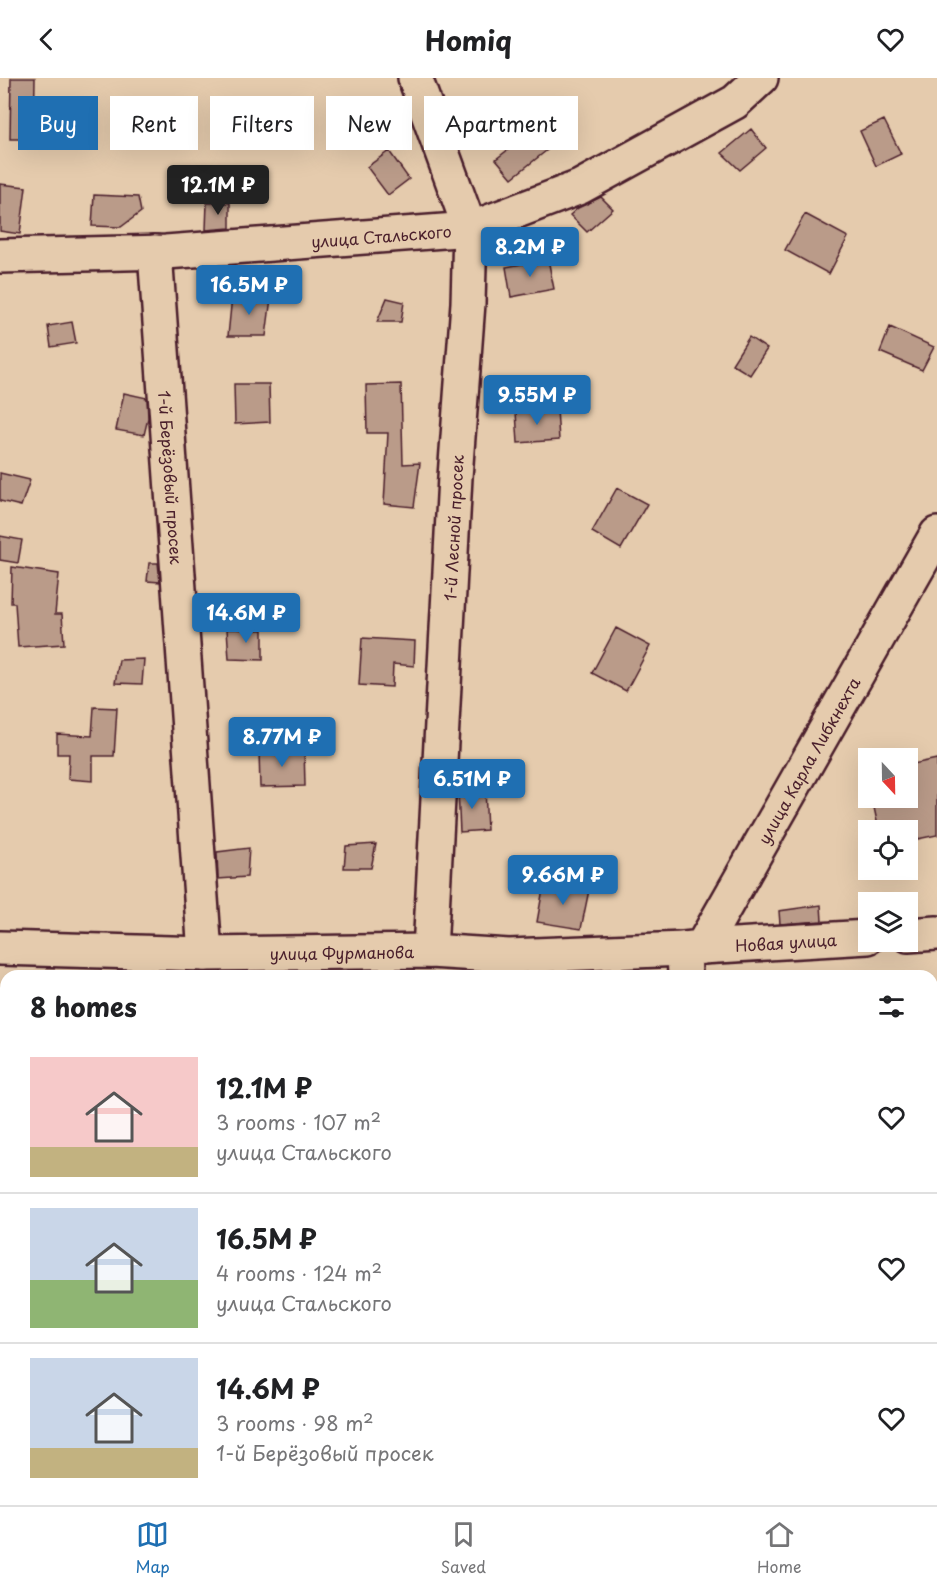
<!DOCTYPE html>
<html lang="en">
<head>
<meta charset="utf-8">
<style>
	body { margin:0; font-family:"Playpen Sans",sans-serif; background:#f6f6f6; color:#202124; height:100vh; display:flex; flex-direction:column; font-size:22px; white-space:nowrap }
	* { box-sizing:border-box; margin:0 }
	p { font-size:20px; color:#757577 }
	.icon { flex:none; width:33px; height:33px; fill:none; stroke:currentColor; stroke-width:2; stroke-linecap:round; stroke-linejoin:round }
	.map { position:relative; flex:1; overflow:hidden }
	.details { position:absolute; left:0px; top:892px; width:938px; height:536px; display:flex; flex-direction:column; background:#fff; border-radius:18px 18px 0 0; box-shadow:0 6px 24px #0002 }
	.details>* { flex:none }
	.top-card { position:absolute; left:18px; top:18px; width:600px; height:54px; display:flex; gap:12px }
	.needle { width:39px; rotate:158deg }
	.fabs { position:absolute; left:858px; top:670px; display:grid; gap:12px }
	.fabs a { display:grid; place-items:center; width:60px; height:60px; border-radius:0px; background:#fff; box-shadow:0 6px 24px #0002; font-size:30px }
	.price { position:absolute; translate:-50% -51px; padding:0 14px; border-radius:6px; background:#1f6fb2; color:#fff; font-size:20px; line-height:39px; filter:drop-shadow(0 2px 3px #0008) }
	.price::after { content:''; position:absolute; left:50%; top:36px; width:18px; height:14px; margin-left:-9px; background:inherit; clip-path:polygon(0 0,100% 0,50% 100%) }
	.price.current { background:#222; color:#fff }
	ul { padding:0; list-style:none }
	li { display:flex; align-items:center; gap:18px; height:150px; padding:0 30px }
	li+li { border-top:2px solid #e0e0e0 }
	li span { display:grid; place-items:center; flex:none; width:168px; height:120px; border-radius:0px; color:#555 }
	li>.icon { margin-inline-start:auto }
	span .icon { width:72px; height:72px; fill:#fffc; stroke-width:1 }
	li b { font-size:26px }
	h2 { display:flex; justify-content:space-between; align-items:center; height:72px; padding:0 30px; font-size:26px }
	.chip { padding:0 21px; border-radius:0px; background:#fff; box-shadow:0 6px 24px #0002; font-size:21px; line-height:54px }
	.chip.current { background:#1f6fb2; color:#fff }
	header { display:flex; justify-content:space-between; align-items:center; height:78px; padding:0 30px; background:#fff; font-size:27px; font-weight:700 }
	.menu { display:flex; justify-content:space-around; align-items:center; height:84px; border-top:2px solid #e0e0e0; background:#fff; font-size:16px; color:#757577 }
	.menu a { display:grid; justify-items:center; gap:3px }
	.menu .current { color:#1f6fb2 }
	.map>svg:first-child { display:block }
	.building { fill:#ba9b89; stroke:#4a1f2b; stroke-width:1.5 }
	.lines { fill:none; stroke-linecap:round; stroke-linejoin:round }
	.minor-casing { stroke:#4a1f2b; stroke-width:38 }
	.minor { stroke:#e5cbad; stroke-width:33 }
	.labels { text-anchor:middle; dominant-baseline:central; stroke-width:4.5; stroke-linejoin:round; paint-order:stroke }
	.street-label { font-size:16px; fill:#4a1f2b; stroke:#e5cbad }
</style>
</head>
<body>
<header><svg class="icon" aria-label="back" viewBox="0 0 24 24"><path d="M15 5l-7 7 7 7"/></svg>Homiq<svg class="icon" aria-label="heart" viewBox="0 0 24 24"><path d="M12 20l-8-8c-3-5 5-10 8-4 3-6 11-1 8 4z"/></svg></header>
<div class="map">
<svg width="937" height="1427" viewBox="0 0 937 1427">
	<rect width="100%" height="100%" fill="#e5cbad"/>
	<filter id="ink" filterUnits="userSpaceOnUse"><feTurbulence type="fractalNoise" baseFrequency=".0167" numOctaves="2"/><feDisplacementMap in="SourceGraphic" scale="12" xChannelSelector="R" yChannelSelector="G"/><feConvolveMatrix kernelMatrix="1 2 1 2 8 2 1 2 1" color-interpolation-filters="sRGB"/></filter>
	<g filter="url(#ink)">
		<path class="building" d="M11 0H35L34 61H10Z
			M884 42 901 76 876 88 860 53Z
			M536 50 551 69 512 100 496 81Z
			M751 51 766 70 740 92 722 75Z
			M389 73 409 101 388 117 367 89Z
			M0 106 26 109 20 156 0 153Z
			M94 117 138 119 141 134 121 149 92 148Z
			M601 119 613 131 587 154 570 137 578 130Z
			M207 125H230V150L206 152Z
			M805 136 848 159 829 196 785 172Z
			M548 181 554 211 511 219 506 189Z
			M232 218 271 220 266 258H228Z
			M387 220 404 224 401 244H377Z
			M72 244 76 265 51 269 48 248Z
			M890 249 934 269 922 292 880 274Z
			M749 259 767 271 750 297 732 286Z
			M234 306H269L270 344 235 346Z
			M401 306 403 386 420 385 414 429 384 426 388 355H367L366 307Z
			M124 315 147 320 148 340 144 357 116 352Z
			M557 331 559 362 518 365 516 334Z
			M0 395 30 402 21 428 0 423Z
			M617 410 647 426 621 471 592 454Z
			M0 458 22 462 18 485 0 482Z
			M149 485H158L160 504 147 503Z
			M12 489 59 496 55 536H62L64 566 18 569 15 525H11Z
			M616 550 650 568 626 613 592 595Z
			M227 551 263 552V582L229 581Z
			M362 560 415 563 414 588 393 586 392 609 359 607Z
			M144 581 142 606 115 605 119 582Z
			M94 629 117 630 114 678H93V703L68 701 69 676H57V656L92 658Z
			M304 670 305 708 260 709 259 672Z
			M937 681V757L908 763V753H879L872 720H908V687Z
			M485 711 487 752 460 754 458 712Z
			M376 766 371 790H344L346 768Z
			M249 770 247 799 218 801 217 774Z
			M544 805 589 812 581 851 537 844Z
			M821 827 822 843 780 846 779 833Z"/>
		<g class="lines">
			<g class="minor-casing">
				<g id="minor">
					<path d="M415 0 470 151 468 225 455 399 430 873"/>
					<path id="s1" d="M155 174 205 876"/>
					<path id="s2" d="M0 178 166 174 470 151 580 109 735 24 761 0"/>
					<path d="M908 857 937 855"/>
					<path id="s3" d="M702 869 868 859"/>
					<path id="s4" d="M0 870 205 876 430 873 509 878 684 871"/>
					<path id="s5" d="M685 898 684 871 702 869 937 456"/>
					<path d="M932 1253H937"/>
					<path d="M326 1422V1427"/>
					<path d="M701 1422V1427"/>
				</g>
			</g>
			<use href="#minor" class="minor"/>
		</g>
	</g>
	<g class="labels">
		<g class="street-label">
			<text stroke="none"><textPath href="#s2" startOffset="382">улица Стальского</textPath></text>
			<text stroke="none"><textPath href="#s1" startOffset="226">1-й Берёзовый просек</textPath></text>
			<text transform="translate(453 450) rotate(-87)">1-й Лесной просек</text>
			<text stroke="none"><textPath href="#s5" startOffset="260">улица Карла Либкнехта</textPath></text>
			<text stroke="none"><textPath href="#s3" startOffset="84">Новая улица</textPath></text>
			<text stroke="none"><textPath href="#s4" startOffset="342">улица Фурманова</textPath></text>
		</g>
	</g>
</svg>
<div class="fabs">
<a><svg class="needle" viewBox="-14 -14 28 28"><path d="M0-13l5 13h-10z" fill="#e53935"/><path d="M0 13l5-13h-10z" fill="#757577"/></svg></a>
<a><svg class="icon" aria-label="locate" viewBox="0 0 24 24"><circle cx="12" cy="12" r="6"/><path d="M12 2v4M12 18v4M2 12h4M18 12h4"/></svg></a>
<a><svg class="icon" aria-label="layers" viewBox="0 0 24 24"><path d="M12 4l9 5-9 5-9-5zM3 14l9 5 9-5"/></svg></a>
</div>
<b class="price current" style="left:218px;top:138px">12.1M ₽</b>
<b class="price" style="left:530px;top:200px">8.2M ₽</b>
<b class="price" style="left:249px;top:238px">16.5M ₽</b>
<b class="price" style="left:537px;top:348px">9.55M ₽</b>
<b class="price" style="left:246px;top:566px">14.6M ₽</b>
<b class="price" style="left:282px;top:690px">8.77M ₽</b>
<b class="price" style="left:472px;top:732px">6.51M ₽</b>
<b class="price" style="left:563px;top:828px">9.66M ₽</b>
<div class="top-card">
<a class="chip current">Buy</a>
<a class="chip">Rent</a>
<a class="chip">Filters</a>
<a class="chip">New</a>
<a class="chip">Apartment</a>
</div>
<section class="details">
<h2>8 homes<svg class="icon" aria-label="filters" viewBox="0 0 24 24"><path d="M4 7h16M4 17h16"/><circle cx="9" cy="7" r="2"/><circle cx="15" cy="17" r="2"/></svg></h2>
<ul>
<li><span style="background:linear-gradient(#f6c9c9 75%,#c2b280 0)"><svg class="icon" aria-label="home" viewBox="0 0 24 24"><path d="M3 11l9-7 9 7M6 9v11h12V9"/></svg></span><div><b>12.1M ₽</b><p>3 rooms · 107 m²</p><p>улица Стальского</p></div><svg class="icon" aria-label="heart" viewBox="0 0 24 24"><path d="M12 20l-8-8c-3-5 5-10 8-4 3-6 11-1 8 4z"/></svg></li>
<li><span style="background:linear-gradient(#c9d6e8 60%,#8fb573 0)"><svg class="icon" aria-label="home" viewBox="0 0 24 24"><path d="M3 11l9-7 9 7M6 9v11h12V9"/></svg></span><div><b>16.5M ₽</b><p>4 rooms · 124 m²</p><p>улица Стальского</p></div><svg class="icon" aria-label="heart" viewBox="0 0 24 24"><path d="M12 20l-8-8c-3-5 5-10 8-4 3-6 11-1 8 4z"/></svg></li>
<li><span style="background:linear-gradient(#c9d6e8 75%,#c2b280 0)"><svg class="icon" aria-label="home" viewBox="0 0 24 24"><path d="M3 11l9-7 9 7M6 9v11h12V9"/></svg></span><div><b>14.6M ₽</b><p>3 rooms · 98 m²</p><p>1-й Берёзовый просек</p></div><svg class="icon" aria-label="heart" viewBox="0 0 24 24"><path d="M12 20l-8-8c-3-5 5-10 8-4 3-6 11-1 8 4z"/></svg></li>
</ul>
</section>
</div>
<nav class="menu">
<a class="current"><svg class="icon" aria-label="map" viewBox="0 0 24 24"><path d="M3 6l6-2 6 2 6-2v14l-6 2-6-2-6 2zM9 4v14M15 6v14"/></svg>Map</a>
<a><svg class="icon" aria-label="saved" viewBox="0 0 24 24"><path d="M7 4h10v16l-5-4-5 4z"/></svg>Saved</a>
<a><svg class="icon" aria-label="home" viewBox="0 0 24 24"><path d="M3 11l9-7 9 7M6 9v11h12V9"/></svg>Home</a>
</nav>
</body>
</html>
